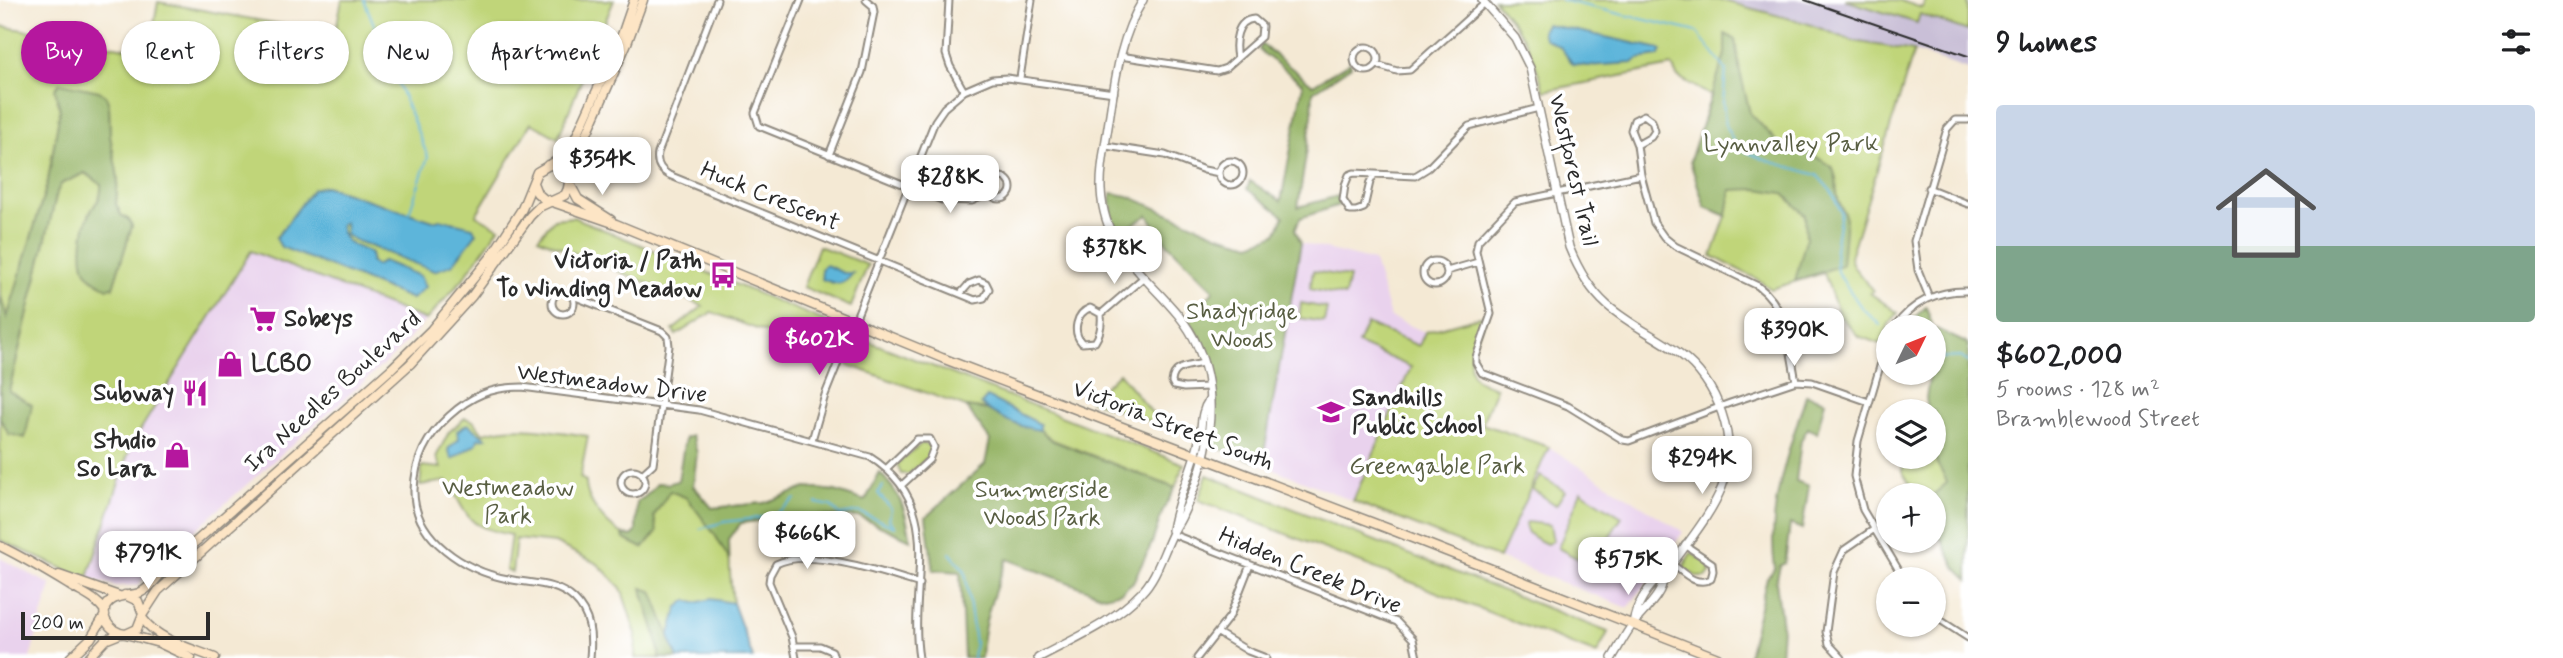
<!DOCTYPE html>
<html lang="en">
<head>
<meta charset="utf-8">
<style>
	body { margin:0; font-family:Mynerve,sans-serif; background:#f2f2f2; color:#202124; height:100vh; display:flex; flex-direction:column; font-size:26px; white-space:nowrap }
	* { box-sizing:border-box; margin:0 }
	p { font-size:23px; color:#757577 }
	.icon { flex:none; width:38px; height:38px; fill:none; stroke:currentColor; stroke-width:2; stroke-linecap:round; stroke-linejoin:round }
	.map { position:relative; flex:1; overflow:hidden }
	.panel { display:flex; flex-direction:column; background:#fff; width:595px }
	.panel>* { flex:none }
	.top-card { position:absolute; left:21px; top:21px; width:665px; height:63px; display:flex; gap:14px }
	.needle { width:46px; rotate:47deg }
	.controls { position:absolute; left:1876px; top:315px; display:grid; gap:14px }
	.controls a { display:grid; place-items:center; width:70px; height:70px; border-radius:50%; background:#fff; box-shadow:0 2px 5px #0004; font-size:35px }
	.scale { position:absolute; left:21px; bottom:18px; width:189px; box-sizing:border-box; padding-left:7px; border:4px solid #2b2b2b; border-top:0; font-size:19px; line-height:24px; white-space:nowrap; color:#2b2b2b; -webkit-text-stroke:5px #fff; paint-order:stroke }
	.price { position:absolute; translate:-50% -60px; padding:0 16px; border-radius:14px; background:#fff; color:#222; font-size:23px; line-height:46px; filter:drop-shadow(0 2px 4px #0008) }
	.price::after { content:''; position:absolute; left:50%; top:42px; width:21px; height:16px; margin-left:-10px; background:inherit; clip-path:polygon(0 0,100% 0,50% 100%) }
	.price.selected { background:#b5179e; color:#fff }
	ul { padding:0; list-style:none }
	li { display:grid; align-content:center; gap:14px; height:371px; padding:0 28px }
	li+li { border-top:2px solid #e0e0e0 }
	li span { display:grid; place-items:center; height:217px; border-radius:7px; color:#555 }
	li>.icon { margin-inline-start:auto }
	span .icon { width:126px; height:126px; fill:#fffc; stroke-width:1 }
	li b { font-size:30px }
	h2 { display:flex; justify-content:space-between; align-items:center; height:84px; padding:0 28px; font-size:30px }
	.tag { padding:0 24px; border-radius:32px; background:#fff; box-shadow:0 2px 5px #0004; font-size:24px; line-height:63px }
	.tag.selected { background:#b5179e; color:#fff }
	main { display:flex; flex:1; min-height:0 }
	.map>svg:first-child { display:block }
	.built { fill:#e9d2ed }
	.industrial { fill:#c9bfd7 }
	.green { fill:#c0d579; stroke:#768052; stroke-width:2; fill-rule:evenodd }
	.forest { fill:#98b669; stroke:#62704a; stroke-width:2 }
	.water { fill:#5db5da; stroke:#447082; stroke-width:2 }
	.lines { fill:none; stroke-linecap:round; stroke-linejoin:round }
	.stream { stroke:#5db5da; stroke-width:2 }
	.minor-casing { stroke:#908a80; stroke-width:9 }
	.tertiary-casing { stroke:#908a80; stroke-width:10 }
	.secondary-casing { stroke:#908a80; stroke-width:11 }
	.minor { stroke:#fff; stroke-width:5 }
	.tertiary { stroke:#fff; stroke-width:7 }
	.secondary { stroke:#fde5c5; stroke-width:8 }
	.rail { stroke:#2b2b2b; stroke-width:2 }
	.labels { text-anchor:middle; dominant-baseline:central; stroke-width:7; stroke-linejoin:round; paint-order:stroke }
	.park-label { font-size:24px; fill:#585e42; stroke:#fff }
	.street-label { font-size:24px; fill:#2b2b2b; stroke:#fff }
	.poi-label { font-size:24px; font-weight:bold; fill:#2b2b2b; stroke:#fff; text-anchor:end }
</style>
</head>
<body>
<main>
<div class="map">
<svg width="1968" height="658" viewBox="0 0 1968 658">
	<rect width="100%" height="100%" fill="#fff"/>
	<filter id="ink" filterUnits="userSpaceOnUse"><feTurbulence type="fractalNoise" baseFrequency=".0143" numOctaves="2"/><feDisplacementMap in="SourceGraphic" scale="14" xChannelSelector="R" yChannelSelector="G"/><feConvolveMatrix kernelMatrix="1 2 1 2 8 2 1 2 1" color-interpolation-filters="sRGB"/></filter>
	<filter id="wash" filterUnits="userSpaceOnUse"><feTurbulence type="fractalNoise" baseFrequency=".00686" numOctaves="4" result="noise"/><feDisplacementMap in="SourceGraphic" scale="28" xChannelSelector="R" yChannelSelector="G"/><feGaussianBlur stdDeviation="1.57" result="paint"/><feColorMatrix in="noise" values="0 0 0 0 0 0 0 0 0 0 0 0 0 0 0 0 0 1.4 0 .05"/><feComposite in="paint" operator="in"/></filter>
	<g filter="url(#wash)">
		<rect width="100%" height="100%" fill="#f4e9d4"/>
		<path class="built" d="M1301 243 1374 261 1390 317 1425 332 1353 501 1254 461 1264 453Z
			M251 251 426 320 394 355 194 531 137 585 116 586 89 578 131 445Z
			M1549 447 1683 532 1628 608 1499 558Z
			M0 558 51 585 30 658H0Z"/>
		<path class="industrial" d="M1720 0H1845L1917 23 1920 14 1968 31V70L1914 51 1853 41 1806 23Z"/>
		<path class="green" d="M342 0H614L558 138 531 123 476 215 499 228 463 279 426 320 251 251 131 445 88 577 77 575 0 540V418L9 434V391L57 192 61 184 85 173 101 184V196L89 214 113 287 132 226 129 220 121 215 116 204 118 178 110 136 109 105 57 100 60 110 48 181 7 319 0 293V26L149 52 158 2 335 34ZM325 186 433 221 441 219 434 271 345 222 340 224C342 244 354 245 370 253L371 262 376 266 276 237Z
			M1494 0H1720L1806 23 1853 41 1914 51 1850 257 1853 266 1873 291 1870 293 1898 313 1889 324 1880 344 1858 336 1839 315 1824 273 1771 289 1757 279 1712 256 1726 216 1705 207 1690 161 1711 96 1677 76 1672 66 1544 91C1532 48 1523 33 1494 0Z
			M1845 0H1898L1922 8 1925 0H1968V31L1920 14 1917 23Z
			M573 217 839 327 841 334 831 357 712 312 676 335 673 330 703 306 538 238 554 219Z
			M819 246 868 265 851 307 803 287Z
			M1313 271 1349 277 1345 296 1310 289Z
			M1301 303 1327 308 1324 322 1299 318Z
			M1486 315C1480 332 1458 367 1479 381 1484 384 1491 386 1496 388L1482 424 1549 447 1499 558 1353 501 1411 367 1358 344 1367 324 1419 346 1425 332Z
			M860 338 1184 464 1175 488 1053 440 1040 430V424L987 397 981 404 988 410 966 407 848 365Z
			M1119 373 1163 426 1090 400Z
			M465 418 474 421 483 433C518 423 552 431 588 436L580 478 586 481C585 502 612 534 632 536L636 532 637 502 646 496 658 483 695 487 712 508 764 503 806 488 835 491 865 501 880 473C903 497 905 509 911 540L860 517 797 516 741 523 729 539 730 573 733 603 753 658H635L636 634 621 588 598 564 555 543 516 539 512 572 506 570 511 535C466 526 469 519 448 481L420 485 422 466 441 468 436 457 449 432Z
			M922 443 929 445 931 450 929 456 909 474H901L897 464Z
			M1934 444 1937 464 1946 476 1947 483 1933 495H1917L1902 471 1905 457H1934Z
			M1207 475 1608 632 1597 654 1198 500Z
			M1540 476 1565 491 1556 505 1532 489Z
			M1581 491 1622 517 1604 545 1594 539 1580 560 1558 548Z
			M1527 522 1550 525 1553 541 1547 544C1537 539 1527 537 1525 525Z
			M1691 553 1708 564 1710 572 1706 577H1698L1683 568Z"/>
		<path class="forest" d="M1725 34 1735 39 1740 72 1750 113 1779 144 1815 156 1833 168 1836 178 1837 196 1846 218 1842 265 1795 281 1806 239 1805 215 1783 193 1757 189 1731 190 1727 216 1705 207 1690 161 1725 54Z
			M1261 44 1313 85 1350 62 1351 66 1313 92 1312 116 1298 207 1338 196 1339 205 1300 218 1295 230 1301 243 1264 453 1254 461 1217 448C1209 433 1216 415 1216 398 1216 370 1204 342 1188 319L1214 290 1164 240 1148 215 1119 233 1112 219 1111 193 1128 196 1219 235 1251 244 1276 234 1284 216 1247 189 1250 181 1281 201 1303 84 1259 50Z
			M60 83 99 91 106 96 109 105 110 136 118 178 116 204 121 215 129 220 132 226 113 287 108 288C100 284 90 279 86 271 79 257 83 229 89 215 95 201 102 202 101 184L85 173 61 184 57 192 9 391 32 405 25 438 9 434 0 418V293L7 318 48 181 60 110 55 89Z
			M1926 307 1933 327H1903Z
			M1934 328 1968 344V580L1956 568 1934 525 1933 495 1947 483C1945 475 1940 471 1937 463 1931 448 1934 427 1934 411H1928L1926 398 1930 373H1934Z
			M1806 395 1825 401 1817 433 1808 428 1801 440 1796 481 1809 486 1802 529 1790 524 1785 563 1780 566 1776 582 1782 626 1780 658H1752L1748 656 1767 578 1775 568C1766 509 1789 450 1806 395Z
			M966 407 988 410 1018 425 1040 430 1053 441 1175 488 1163 510 1152 543 1133 582 1121 592 1104 596 1007 559C994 591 982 623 981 658H964L960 572 933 570 926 517 985 464 990 440Z
			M692 436 697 453 693 487 712 508 764 503 806 488 835 491 865 501 880 473C903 497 904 509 911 540L860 517 797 516 741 523 729 539V559L715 535 687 498 670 491 654 516 657 532 643 548 624 539 623 535 632 536 636 532 637 502 646 496 658 483 667 484 678 481 685 438Z
			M642 588 652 591 678 658H659C659 634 646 611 642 588Z"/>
		<path class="water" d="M1546 24 1660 49 1662 51 1659 56 1638 59 1633 63 1587 66 1573 64 1560 47 1544 38 1542 31Z
			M325 186 433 221 440 219 473 227 476 234 452 265 434 271 354 240 346 235 345 222 341 224C341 244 354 245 371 253V263L376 266 383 261 420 276 425 287 412 299 281 247 276 238 313 189Z
			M826 265 843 273H853C843 287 837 285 822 279L821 269Z
			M987 397 1040 424V430C1020 428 996 417 981 404Z
			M468 424 486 438 478 439 477 443 452 459 448 449 459 439 457 431Z
			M711 599 733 603 753 658H678L669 637 678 607 687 600 695 603Z"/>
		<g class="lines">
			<path class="stream" d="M364 0 428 157 409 213
				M1561 0 1697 32 1726 70 1723 103 1726 127 1737 147 1762 159 1817 175 1832 192 1841 212 1835 249 1837 272 1861 307 1880 325
				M1934 346 1943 358 1961 357 1968 362
				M883 486 878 493 891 509 889 520 894 526
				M816 503 831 506 840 515 859 512 895 527
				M700 529 724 522 773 516 795 499
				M950 553 965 571 975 643 973 658"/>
		</g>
	</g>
	<g filter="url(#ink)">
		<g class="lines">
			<g class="minor-casing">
				<path id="minor" d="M717 0 658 153C656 163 660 170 669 175L975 300 984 298 989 289 986 283 979 280 969 284 961 293
					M801 0 755 113 759 126 942 200 972 201 990 193
					M949 0 946 54 950 66 964 91
					M1354 59a12 12 0 1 1 24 0a12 12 0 1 1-24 0Z
					M1120 56 1217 71 1226 68 1261 37 1262 26 1254 19C1236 20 1234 43 1237 58
					M1377 65 1397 71 1410 70 1485 3
					M1020 78 1032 0
					M1637 145 1651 137 1655 131 1652 121 1644 115 1634 120 1631 130 1637 145 1641 175 1654 223 1664 237 1675 246 1758 286C1788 308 1789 347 1796 381
					M1106 146 1165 155 1204 170 1219 173
					M829 155 862 72 874 12 873 6 866 0
					M1219 173a12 12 0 1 1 24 0a12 12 0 1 1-24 0Z
					M1374 175 1370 182 1364 208 1356 211H1350L1343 200 1345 185 1349 175 1354 173 1415 176 1428 168 1469 126 1539 108
					M1641 175 1515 202 1478 241 1476 251 1491 314 1476 357V363L1482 373 1568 406 1623 440 1629 441 1730 403 1796 381 1812 382 1869 402
					M989 188a11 11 0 1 1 22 0a11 11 0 1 1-22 0Z
					M1928 188 1968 204
					M1423 273a12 12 0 1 1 24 0a12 12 0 1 1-24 0Z
					M1447 271 1478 262
					M552 303a11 11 0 1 1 22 0a11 11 0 1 1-22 0Z
					M573 296 662 331 668 337 669 346 653 464 642 474
					M1929 297 1918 270 1914 241 1947 129 1955 120H1968
					M1090 308 1101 314C1102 325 1101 333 1095 342L1082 343C1072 332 1076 313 1090 308Z
					M1101 314 1144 277
					M1895 327C1912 302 1938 290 1968 291
					M1888 339 1858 441 1854 476 1863 510 1904 579
					M1204 363C1190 366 1173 365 1172 382L1174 386 1184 388 1208 387
					M812 440 825 395 935 121 944 108 964 91 992 79 1007 78 1114 93
					M887 468 917 439H930L934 447 929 460 903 484
					M621 482a12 12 0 1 1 24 0a12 12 0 1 1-24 0Z
					M1172 534 1397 622 1413 639 1417 658
					M1672 564C1684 573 1696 587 1711 579L1713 571 1712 563 1685 545
					M1934 616 1968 638
					M1218 633 1248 651 1266 658
					M794 646H820L832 651 834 658
					M590 658C592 636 591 615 574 599 556 582 531 584 508 579 466 571 413 539 414 490 415 459 426 437 449 416 471 396 492 387 522 387L699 410 870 457C949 507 907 584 919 658
					M796 658 792 637 769 582 770 575 776 564C809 547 885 573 920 584
					M1197 658 1230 616 1250 565
					M1842 658 1829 644 1826 632 1834 572 1844 550 1873 530"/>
			</g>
			<g class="tertiary-casing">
				<path id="tertiary" d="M1482 0 1515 38 1530 68 1569 247C1578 269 1589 289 1607 305 1629 324 1655 336 1679 353 1718 382 1740 440 1722 487 1709 519 1683 548 1663 577 1648 583 1635 608 1633 624
					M1172 530C1177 497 1194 468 1200 436 1202 423 1201 411 1209 400
					M1038 658C1073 639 1114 622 1141 593 1156 578 1162 556 1171 537 1174 529 1180 522 1183 514 1208 462 1222 400 1197 345 1180 306 1140 281 1118 245 1108 229 1102 209 1101 190 1100 169 1105 147 1108 127 1115 82 1119 39 1143 0
					M1612 658C1619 647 1625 634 1633 624 1643 611 1664 594 1663 577"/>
			</g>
			<g class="secondary-casing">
				<path id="secondary" d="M569 181 574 163 627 43 643 0
					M533 183 537 193 544 199 616 224 942 358 1397 532 1718 658
					M570 184 578 199 611 220
					M0 546C24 558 46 571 69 585 83 594 95 597 105 611
					M59 575 119 596
					M125 595 138 601 143 614 137 629 126 634C109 633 95 612 112 600 120 594 130 596 139 593 150 589 159 575 167 567L391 369 431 330 491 257 522 209 537 172 558 160 571 148 622 35 634 0
					M143 614 158 591 410 364 472 296 530 216 539 207 565 195C574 180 566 165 548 165
					M143 619C159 641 191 648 215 658
					M126 634 159 643 191 658
					M70 658 91 638 105 615
					M88 658 105 640 120 634"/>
			</g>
			<use href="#minor" class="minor"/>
			<use href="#tertiary" class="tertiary"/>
			<use href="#secondary" class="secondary"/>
			<path class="rail" d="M1805 0 1968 56"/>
		</g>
	</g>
	<defs>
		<g id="bus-bare" transform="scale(2.1)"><path d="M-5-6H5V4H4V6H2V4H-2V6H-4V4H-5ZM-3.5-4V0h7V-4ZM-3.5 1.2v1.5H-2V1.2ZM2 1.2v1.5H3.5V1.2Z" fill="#b5179e" stroke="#fff" stroke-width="2.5" paint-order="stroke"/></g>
		<g id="supermarket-bare" transform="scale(2.1)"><path d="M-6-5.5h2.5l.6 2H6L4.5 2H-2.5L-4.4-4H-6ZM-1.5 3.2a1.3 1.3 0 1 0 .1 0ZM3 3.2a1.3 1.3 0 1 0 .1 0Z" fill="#b5179e" stroke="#fff" stroke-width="2.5" paint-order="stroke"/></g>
		<g id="shop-bare" transform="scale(2.1)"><path d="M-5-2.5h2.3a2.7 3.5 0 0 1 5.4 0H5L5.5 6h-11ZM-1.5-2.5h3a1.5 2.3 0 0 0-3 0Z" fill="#b5179e" stroke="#fff" stroke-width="2.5" paint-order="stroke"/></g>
		<g id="restaurant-bare" transform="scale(2.1)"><path d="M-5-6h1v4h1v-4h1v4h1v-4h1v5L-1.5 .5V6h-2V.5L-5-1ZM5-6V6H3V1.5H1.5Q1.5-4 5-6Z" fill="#b5179e" stroke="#fff" stroke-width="2.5" paint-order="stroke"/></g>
		<g id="school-bare" transform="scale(2.1)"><path d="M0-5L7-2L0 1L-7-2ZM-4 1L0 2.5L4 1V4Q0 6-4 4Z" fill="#b5179e" stroke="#fff" stroke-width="2.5" paint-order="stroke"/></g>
	</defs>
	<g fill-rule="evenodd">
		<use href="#bus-bare" x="723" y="275"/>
		<use href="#supermarket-bare" x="263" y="319"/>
		<use href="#shop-bare" x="230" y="364"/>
		<use href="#restaurant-bare" x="195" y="393"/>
		<use href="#school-bare" x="1331" y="412"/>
		<use href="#shop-bare" x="177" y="455"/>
	</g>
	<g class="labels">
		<g class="park-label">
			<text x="1791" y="144">Lynnvalley Park</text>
			<text x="1242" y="312">Shadyridge<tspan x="1242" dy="28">Woods</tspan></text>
			<text x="1437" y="466">Greengable Park</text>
			<text x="508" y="488">Westmeadow<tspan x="508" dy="28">Park</tspan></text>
			<text x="1042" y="490">Summerside<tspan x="1042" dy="28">Woods Park</tspan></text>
		</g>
		<g class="street-label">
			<text transform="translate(1573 170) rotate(77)">Westforest Trail</text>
			<text transform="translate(770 197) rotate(22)">Huck Crescent</text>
			<text transform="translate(612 384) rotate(7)">Westmeadow Drive</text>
			<text transform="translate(333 392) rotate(-42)">Ira Needles Boulevard</text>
			<text transform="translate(1173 426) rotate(21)">Victoria Street South</text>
			<text transform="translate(1310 571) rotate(22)">Hidden Creek Drive</text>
		</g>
		<g class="poi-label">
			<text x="702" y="261">Victoria / Path<tspan x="702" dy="28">To Winding Meadow</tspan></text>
			<text x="284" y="319" text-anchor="start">Sobeys</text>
			<text x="251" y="364" text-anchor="start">LCBO</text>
			<text x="174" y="393">Subway</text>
			<text x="1352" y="398" text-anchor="start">Sandhills<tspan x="1352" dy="28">Public School</tspan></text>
			<text x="156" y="441">Studio<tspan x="156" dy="28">So Lara</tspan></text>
		</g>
	</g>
</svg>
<div class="controls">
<a><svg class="needle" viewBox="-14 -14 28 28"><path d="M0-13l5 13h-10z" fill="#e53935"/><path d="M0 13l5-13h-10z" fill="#757577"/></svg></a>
<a><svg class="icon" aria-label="layers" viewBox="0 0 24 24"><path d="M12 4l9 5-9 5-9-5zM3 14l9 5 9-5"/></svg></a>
<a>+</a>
<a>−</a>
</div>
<div class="scale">200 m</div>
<b class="price" style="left:602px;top:197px">$354K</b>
<b class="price" style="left:950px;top:215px">$288K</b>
<b class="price" style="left:1114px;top:286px">$378K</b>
<b class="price" style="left:1794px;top:368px">$390K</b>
<b class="price selected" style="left:819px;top:377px">$602K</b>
<b class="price" style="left:1702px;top:496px">$294K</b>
<b class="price" style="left:807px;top:571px">$666K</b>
<b class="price" style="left:148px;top:591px">$791K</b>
<b class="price" style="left:1628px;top:597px">$575K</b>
<div class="top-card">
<a class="tag selected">Buy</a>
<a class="tag">Rent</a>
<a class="tag">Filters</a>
<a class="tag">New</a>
<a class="tag">Apartment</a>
</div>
</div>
<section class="panel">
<h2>9 homes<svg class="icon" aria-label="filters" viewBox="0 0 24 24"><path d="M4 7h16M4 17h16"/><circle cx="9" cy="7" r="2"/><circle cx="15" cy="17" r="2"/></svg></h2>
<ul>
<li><span style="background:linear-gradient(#c9d6e8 65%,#7fa58c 0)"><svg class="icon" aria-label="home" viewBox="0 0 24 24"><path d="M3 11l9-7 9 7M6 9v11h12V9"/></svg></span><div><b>$602,000</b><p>5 rooms · 128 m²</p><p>Bramblewood Street</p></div></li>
</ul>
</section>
</main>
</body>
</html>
